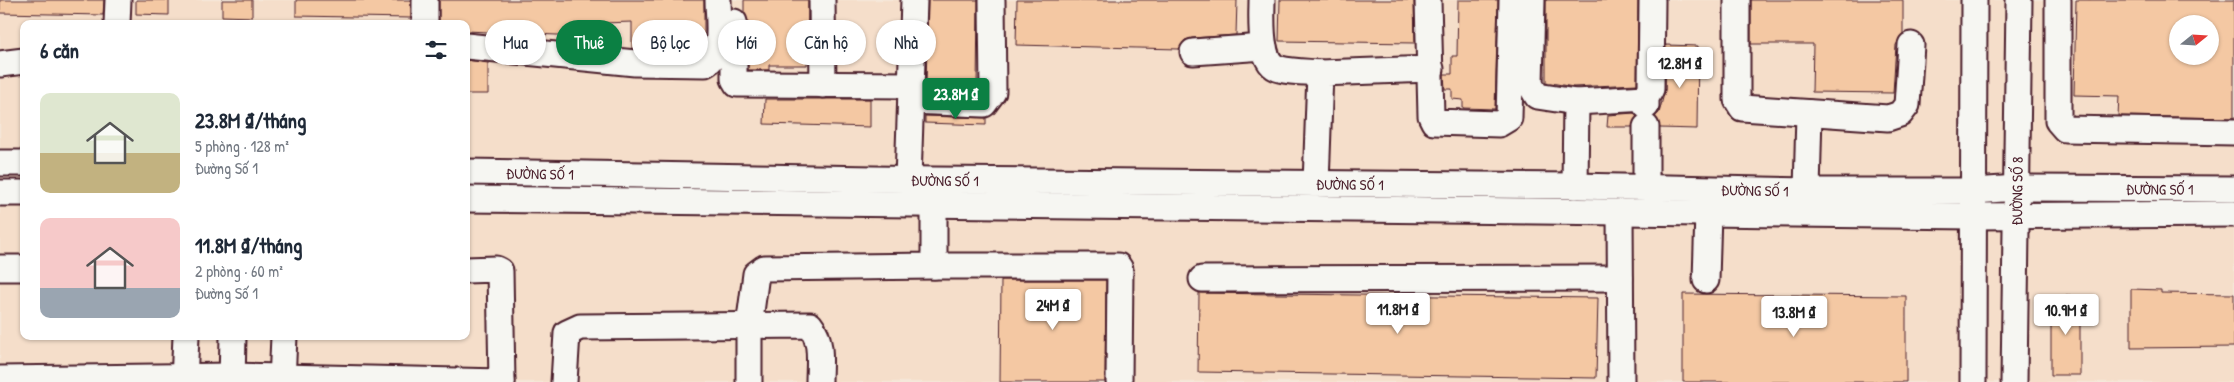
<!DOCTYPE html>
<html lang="vi">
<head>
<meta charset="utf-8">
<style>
	body { margin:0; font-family:"Patrick Hand",sans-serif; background:#f6f6f7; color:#1f2937; height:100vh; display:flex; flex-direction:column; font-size:19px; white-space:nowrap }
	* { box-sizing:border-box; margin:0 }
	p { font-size:16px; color:#747a83 }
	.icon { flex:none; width:28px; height:28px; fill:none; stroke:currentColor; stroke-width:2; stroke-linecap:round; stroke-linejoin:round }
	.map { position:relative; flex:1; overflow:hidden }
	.details { position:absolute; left:20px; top:20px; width:450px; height:320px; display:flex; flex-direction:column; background:#fff; border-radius:10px; box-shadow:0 1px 4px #0004 }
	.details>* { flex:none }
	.banner { position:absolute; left:485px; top:20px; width:475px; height:45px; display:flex; gap:10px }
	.needle { width:32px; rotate:72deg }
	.tools { position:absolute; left:2169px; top:15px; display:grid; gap:10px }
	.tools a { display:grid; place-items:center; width:50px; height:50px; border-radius:50%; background:#fff; box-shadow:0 1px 4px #0004; font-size:25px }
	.price { position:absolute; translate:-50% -42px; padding:0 11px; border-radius:5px; background:#fff; color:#222; font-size:16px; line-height:32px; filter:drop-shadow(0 1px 2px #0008) }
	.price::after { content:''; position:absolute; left:50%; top:30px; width:15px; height:11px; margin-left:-8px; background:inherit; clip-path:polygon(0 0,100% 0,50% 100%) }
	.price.selected { background:#0b8043; color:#fff }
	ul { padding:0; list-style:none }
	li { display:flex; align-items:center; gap:15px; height:125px; padding:0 20px }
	li span { display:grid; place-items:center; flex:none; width:140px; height:100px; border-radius:10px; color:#555 }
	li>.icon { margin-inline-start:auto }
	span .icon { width:60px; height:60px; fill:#fffc; stroke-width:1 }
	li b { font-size:21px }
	h2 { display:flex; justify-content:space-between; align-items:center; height:60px; padding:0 20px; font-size:21px }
	.pill { padding:0 18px; border-radius:22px; background:#fff; box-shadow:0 1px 4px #0004; font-size:18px; line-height:45px }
	.pill.selected { background:#0b8043; color:#fff }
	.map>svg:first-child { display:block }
	.built { fill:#f5deca; fill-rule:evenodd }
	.building { fill:#f4c8a3; stroke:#4a1f2b; fill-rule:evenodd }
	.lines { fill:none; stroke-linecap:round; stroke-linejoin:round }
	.minor-casing { stroke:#4a1f2b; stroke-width:29 }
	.minor { stroke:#f6f6f2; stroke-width:25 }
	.labels { text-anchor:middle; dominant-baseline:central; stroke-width:4.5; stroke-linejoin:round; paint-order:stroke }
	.street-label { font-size:15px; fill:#4a1f2b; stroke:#f6f6f2 }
</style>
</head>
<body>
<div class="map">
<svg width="2234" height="382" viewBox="0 0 2234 382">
	<rect width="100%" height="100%" fill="#f5e8da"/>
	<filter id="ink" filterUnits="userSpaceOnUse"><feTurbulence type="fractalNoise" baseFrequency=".02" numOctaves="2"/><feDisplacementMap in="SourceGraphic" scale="10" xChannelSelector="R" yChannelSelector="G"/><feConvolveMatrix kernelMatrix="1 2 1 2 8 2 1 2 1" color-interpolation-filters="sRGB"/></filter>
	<g filter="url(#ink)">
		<path class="built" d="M0 0H2234V382H0ZM24 24H466V336H24ZM2178 24H2210V56H2178Z"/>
		<path class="building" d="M0 0H104L103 15 0 13Z
			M136 0H169V15L136 14Z
			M222 0H252V17L222 16Z
			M296 0H411V18L296 16Z
			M439 0H704V42L700 50 632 48V22L603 23 602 37 466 31V24H439Z
			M744 0H808L807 65H769V70H748V22L744 12Z
			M928 0H978L977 89 926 87Z
			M1017 0H1237L1236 35 1192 38 1185 40 1179 49 1016 45Z
			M1280 0H1414L1415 43 1279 41Z
			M1458 0H1498L1495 109 1463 108V100L1452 99V89H1445L1444 74H1452V56H1457Z
			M1546 0H1638L1637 84 1573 87 1546 82Z
			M1751 0H1903V34L1896 45 1893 93 1812 92 1813 44H1751Z
			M2076 0H2234V118L2118 116 2119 96 2074 95ZM2178 24H2210V56H2178Z
			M1666 45 1698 46 1697 129 1660 128 1655 116 1659 113 1665 90Z
			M466 60 488 63V94H466Z
			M765 99H870V127L764 124Z
			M1634 113 1637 116 1632 127H1607L1608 115Z
			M925 116 986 118V125L925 123Z
			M1001 280H1106L1105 382H1000Z
			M2131 289 2161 290V293L2234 294V347L2131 348Z
			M1199 293 1598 298 1596 378 1198 372Z
			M1683 294 1906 296V382H1683Z
			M2051 296H2080V375H2051Z"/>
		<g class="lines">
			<g class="minor-casing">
				<g id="minor">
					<path d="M822 0 823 85"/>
					<path d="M1262 0C1262 17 1258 64 1280 69 1292 72 1307 72 1320 73"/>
					<path d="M1428 0 1431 116 1434 122 1499 124 1509 118 1512 0"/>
					<path d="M1532 0 1530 84 1537 96 1576 102 1646 98"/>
					<path d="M1737 0V100L1742 108 1888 118 1900 114 1907 105 1911 45"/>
					<path d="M2058 0V121L2065 129 2234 132"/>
					<path d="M734 22V79L737 84 911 85"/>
					<path d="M117 24 118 0"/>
					<path d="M425 24V0"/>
					<path d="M466 46 635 63 705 64C725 54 718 20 718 0"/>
					<path d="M1193 52 1264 47"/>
					<path d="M0 64 24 61"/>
					<path d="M911 101 984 104 993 92 992 0"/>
					<path d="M1646 106V98L1651 89 1652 0"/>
					<path d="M1646 127V187"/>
					<path d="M0 163H24"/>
					<path id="s1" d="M466 172 934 180 1575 186 1807 191H1974L2017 188 2234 189"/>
					<path d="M908 180 914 0"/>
					<path d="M1316 184 1320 73 1431 69"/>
					<path d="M1575 186 1576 102"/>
					<path d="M1807 191 1809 113"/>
					<path d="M0 193H24"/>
					<path d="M466 199 1974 216 2234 214"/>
					<path d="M1620 212 1621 382"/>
					<path d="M934 266H1118L1120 269 1119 382"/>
					<path d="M0 268H24"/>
					<path d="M466 270 496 269 500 271 502 382"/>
					<path d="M1202 279 1620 278"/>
					<path d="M1706 280 1708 213"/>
					<path d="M0 379 232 376 502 382"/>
					<path d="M184 382 186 336"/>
					<path d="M232 382 233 336"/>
					<path d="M282 382 284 336"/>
					<path d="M564 382 567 333 580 327 810 325C823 341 819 363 819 382"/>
					<path d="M749 382V327L756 274 764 268 934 266V187"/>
					<path d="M1973 382 1974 0"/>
					<path id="s2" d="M2014 382 2019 0"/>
				</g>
			</g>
			<use href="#minor" class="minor"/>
		</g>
	</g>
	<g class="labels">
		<g class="street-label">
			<text stroke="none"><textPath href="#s1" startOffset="74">ĐƯỜNG SỐ 1</textPath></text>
			<text stroke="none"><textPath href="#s1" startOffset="479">ĐƯỜNG SỐ 1</textPath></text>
			<text stroke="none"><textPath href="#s1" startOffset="884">ĐƯỜNG SỐ 1</textPath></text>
			<text stroke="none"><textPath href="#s1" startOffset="1694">ĐƯỜNG SỐ 1</textPath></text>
			<text stroke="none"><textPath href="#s1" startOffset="1289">ĐƯỜNG SỐ 1</textPath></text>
			<text stroke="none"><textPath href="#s2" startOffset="191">ĐƯỜNG SỐ 8</textPath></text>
		</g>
	</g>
</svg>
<div class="tools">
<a><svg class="needle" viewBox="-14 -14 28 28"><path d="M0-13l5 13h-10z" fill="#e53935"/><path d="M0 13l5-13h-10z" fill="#747a83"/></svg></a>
</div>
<b class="price" style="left:1680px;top:89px">12.8M ₫</b>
<b class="price selected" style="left:956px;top:120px">23.8M ₫</b>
<b class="price" style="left:1053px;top:331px">24M ₫</b>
<b class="price" style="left:1398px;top:335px">11.8M ₫</b>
<b class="price" style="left:2066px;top:336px">10.9M ₫</b>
<b class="price" style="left:1794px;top:338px">13.8M ₫</b>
<div class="banner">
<a class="pill">Mua</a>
<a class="pill selected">Thuê</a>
<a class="pill">Bộ lọc</a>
<a class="pill">Mới</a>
<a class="pill">Căn hộ</a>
<a class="pill">Nhà</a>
</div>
<section class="details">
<h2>6 căn<svg class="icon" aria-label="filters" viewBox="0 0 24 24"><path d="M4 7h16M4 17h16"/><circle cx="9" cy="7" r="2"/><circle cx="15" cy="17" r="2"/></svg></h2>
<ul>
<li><span style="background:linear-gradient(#dfe7d0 60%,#c2b280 0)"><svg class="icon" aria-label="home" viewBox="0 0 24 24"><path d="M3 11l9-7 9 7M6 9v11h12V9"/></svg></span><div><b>23.8M ₫/tháng</b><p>5 phòng · 128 m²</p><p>Đường Số 1</p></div></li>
<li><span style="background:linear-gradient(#f6c9c9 70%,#9aa5b1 0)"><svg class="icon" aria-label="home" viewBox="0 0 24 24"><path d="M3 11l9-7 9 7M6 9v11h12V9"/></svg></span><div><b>11.8M ₫/tháng</b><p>2 phòng · 60 m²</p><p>Đường Số 1</p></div></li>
</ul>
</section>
</div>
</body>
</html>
